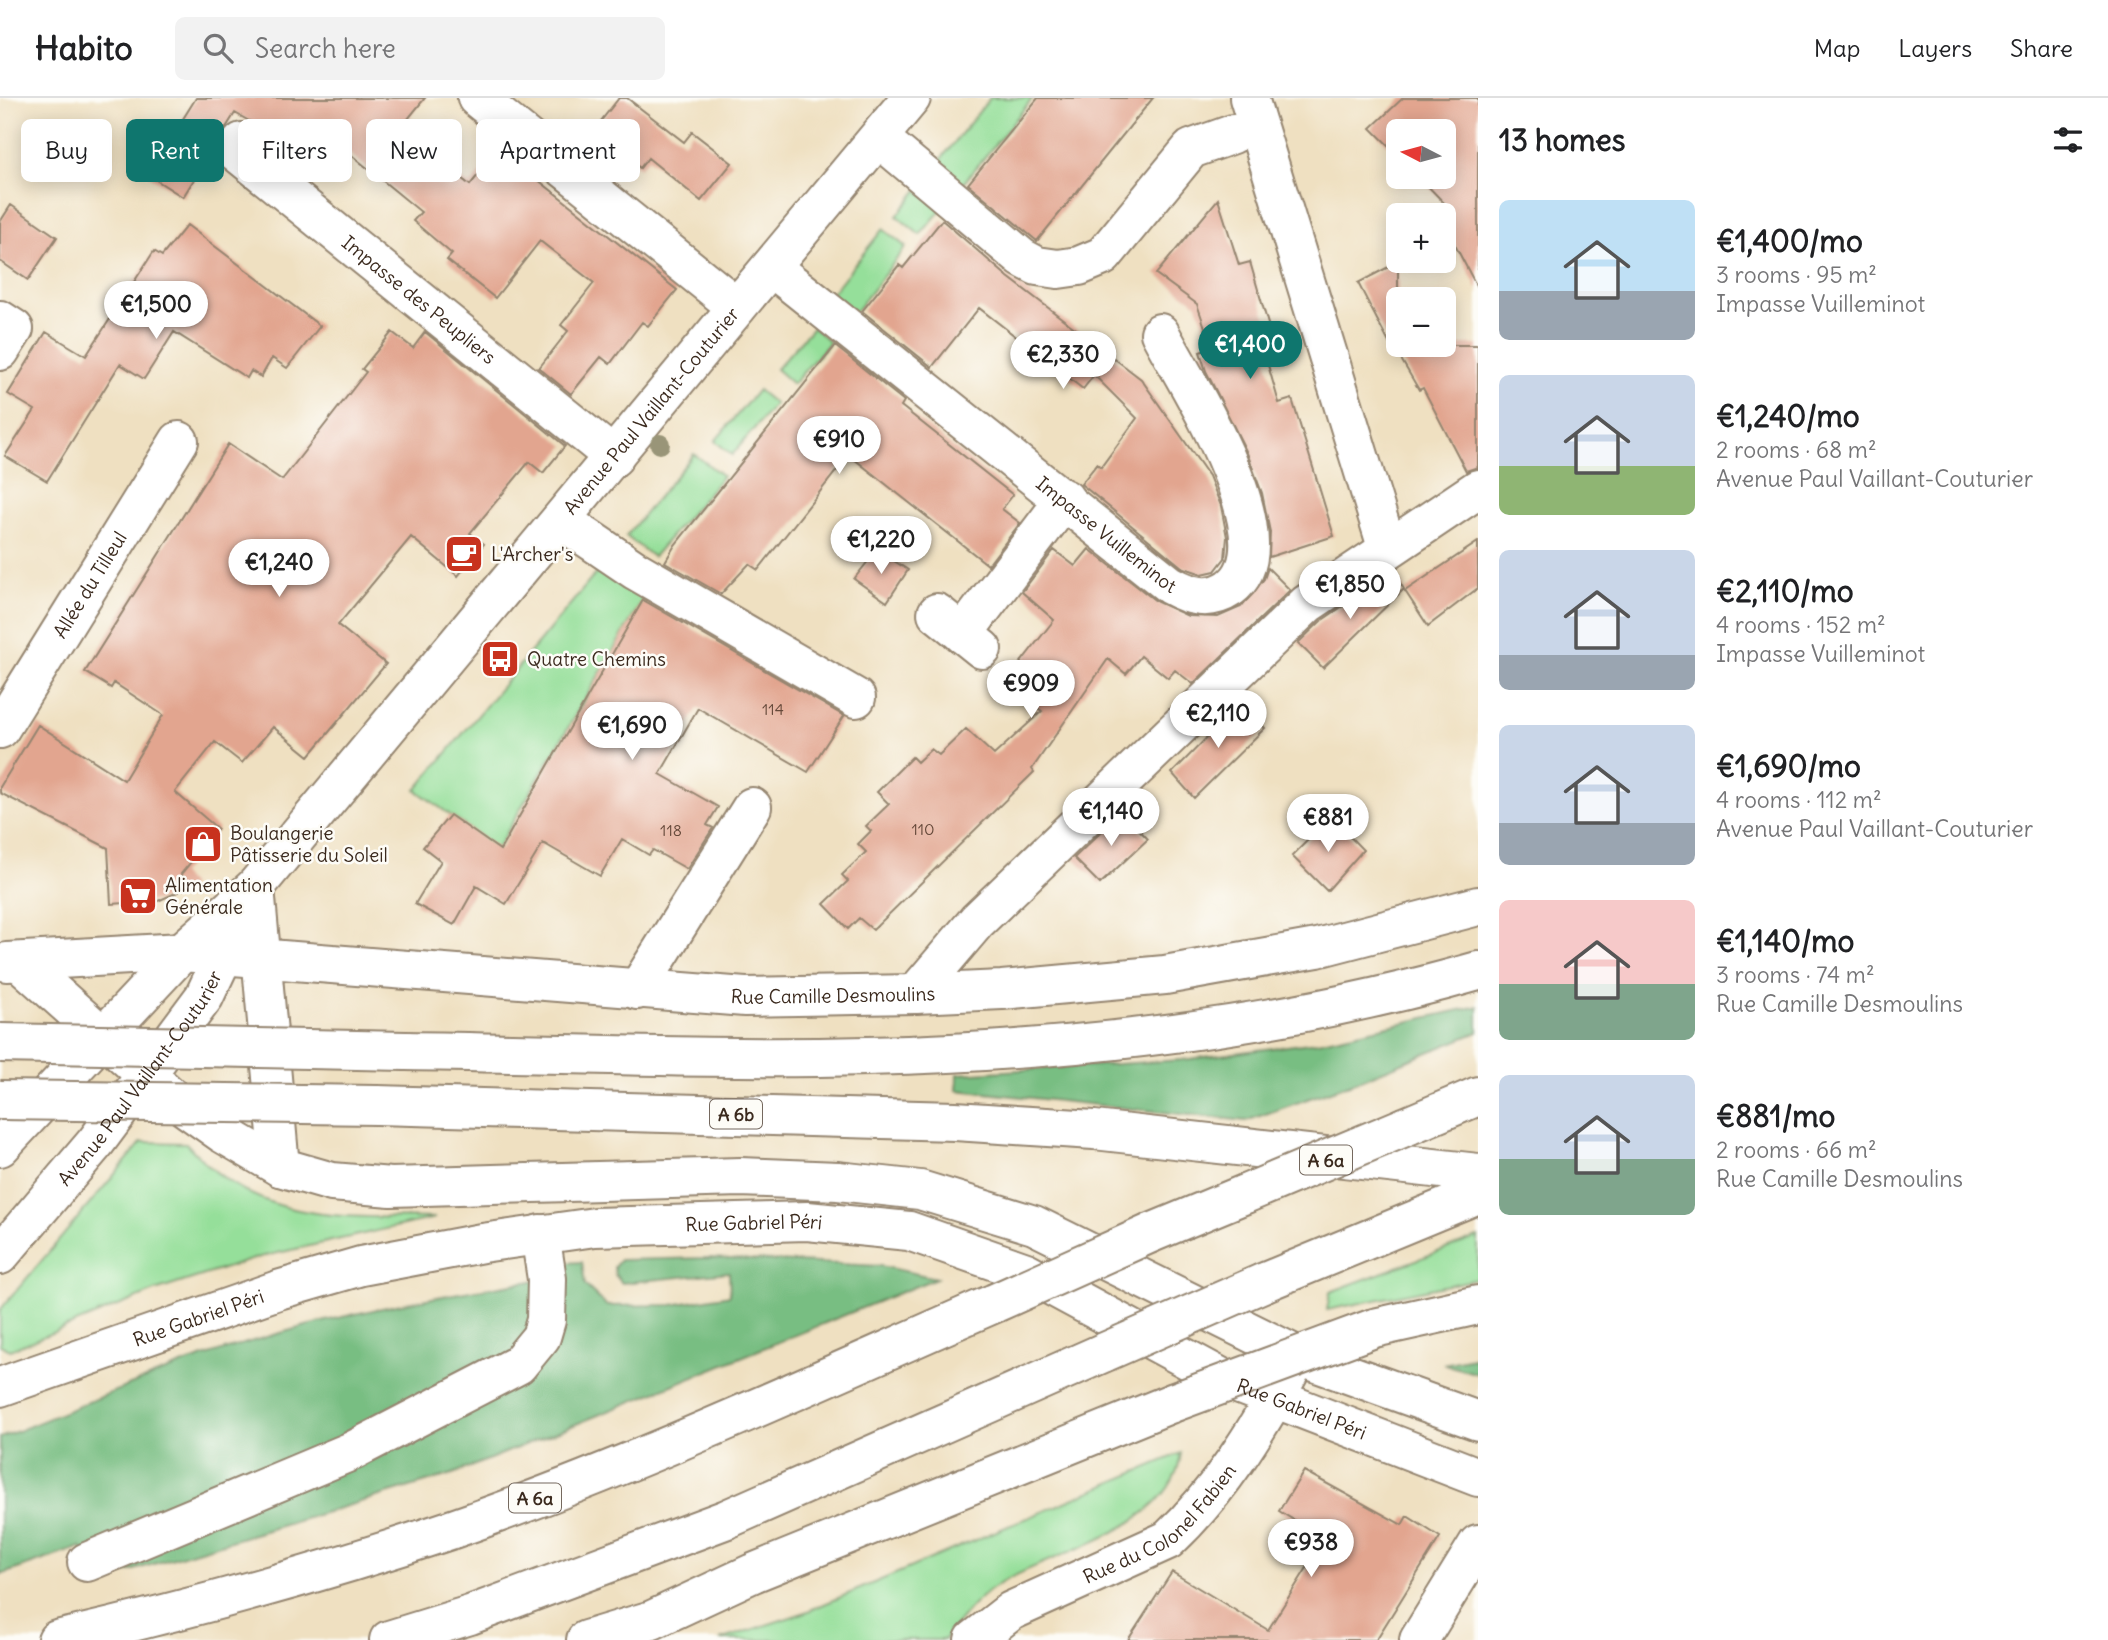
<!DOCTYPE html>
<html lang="en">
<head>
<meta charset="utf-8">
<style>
	body { margin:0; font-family:Delius,sans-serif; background:#f2f2f2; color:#202124; height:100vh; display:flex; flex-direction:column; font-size:26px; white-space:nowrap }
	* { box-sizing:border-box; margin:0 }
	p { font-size:23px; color:#757577 }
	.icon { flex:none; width:38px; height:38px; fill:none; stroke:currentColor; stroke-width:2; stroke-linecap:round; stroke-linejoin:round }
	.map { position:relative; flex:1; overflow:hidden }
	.details { display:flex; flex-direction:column; background:#fff; width:630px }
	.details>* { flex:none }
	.banner { position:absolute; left:21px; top:21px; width:665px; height:63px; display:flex; gap:14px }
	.needle { width:46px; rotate:276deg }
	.tools { position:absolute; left:1386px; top:21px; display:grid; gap:14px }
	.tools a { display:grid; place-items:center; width:70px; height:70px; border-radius:10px; background:#fff; box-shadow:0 4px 18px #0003; font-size:35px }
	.price { position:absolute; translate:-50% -60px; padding:0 16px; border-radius:24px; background:#fff; color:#222; font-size:23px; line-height:46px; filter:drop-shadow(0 2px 4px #0008) }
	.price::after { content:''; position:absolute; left:50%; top:42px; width:21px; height:16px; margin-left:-10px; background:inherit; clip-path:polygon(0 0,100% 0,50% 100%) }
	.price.selected { background:#0f766e; color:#fff }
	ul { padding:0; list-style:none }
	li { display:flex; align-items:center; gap:21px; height:175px; padding:0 21px }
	li span { display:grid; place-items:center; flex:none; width:196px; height:140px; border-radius:10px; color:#555 }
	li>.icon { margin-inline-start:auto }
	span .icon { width:84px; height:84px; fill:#fffc; stroke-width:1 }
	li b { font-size:30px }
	h2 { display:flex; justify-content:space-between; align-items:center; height:84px; padding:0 21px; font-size:30px }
	.pill { padding:0 24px; border-radius:10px; background:#fff; box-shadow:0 4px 18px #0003; font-size:24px; line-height:63px }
	.pill.selected { background:#0f766e; color:#fff }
	header { display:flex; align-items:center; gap:42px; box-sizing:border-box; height:98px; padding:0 35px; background:#fff; border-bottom:2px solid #e0e0e0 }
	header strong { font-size:33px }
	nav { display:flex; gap:38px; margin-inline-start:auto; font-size:24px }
	.search { width:490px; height:63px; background:#f2f2f2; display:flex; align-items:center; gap:18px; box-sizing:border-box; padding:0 24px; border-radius:10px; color:#757577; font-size:26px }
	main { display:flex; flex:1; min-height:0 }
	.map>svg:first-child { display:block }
	.green { fill:#95df9a; stroke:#68845c; stroke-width:2 }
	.forest { fill:#78be82; stroke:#5a7450; stroke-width:2 }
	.building { fill:#e2a58f }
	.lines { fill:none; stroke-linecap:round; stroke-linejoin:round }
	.minor-casing { stroke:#958570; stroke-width:42 }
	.major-casing { stroke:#958570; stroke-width:42 }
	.highway-casing { stroke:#958570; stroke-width:42 }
	.minor { stroke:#fff; stroke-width:38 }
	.major { stroke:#fff; stroke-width:38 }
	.highway { stroke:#fff; stroke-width:38 }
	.highway-bridge-casing { stroke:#958570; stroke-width:42; stroke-linecap:butt }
	.highway-bridge { stroke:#fff; stroke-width:38 }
	.tree { fill:#999578 }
	.labels { text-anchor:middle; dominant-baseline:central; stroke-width:5; stroke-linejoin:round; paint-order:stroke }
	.number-label { font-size:16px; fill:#65493a }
	.shield { fill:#fdfcf7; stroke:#75695f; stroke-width:2 }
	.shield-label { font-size:18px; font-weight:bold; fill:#3b2a1e }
	.street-label { font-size:19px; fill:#3b2a1e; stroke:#fdfcf7 }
	.poi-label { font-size:19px; fill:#3b2a1e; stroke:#fdfcf7; text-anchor:start }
</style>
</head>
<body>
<header>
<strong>Habito</strong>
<div class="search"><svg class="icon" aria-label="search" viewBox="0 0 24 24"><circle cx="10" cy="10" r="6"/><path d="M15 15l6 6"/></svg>Search here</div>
<nav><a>Map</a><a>Layers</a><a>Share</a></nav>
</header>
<main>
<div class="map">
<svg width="1478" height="1542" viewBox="0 0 1478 1542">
	<rect width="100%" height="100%" fill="#fdfcf7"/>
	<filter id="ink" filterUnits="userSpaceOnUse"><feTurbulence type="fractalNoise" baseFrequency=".0143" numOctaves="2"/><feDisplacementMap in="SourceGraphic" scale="14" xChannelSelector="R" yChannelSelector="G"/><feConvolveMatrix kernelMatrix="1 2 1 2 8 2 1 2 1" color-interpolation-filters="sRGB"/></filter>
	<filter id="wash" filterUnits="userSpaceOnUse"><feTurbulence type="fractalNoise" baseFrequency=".00686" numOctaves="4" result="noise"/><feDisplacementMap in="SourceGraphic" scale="28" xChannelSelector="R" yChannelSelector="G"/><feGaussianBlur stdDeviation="1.57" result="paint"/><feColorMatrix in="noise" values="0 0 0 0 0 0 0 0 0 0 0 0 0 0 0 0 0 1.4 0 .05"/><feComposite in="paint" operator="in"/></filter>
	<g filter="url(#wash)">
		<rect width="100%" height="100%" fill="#efe0c1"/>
		<path class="green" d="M990 0H1033L962 87 937 66Z
			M918 92 942 111 920 137 897 118Z
			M883 131 906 149 855 214 831 196Z
			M813 229 830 244 793 286 776 271Z
			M758 292 775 306 732 357 715 343Z
			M694 356 723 378 653 459 626 438Z
			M603 467 648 493 497 751 416 692Z
			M142 1044 186 1045C257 1127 337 1118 435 1120L260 1159 155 1193 10 1252 0 1247V1212Z
			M1478 1139V1181L1327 1212 1330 1194Z
			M1181 1355C1172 1435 1051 1452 996 1488 973 1503 961 1521 944 1542H720L803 1515Z"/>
		<path class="forest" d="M1478 908V934L1355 984 1246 1023 957 992 958 976 1182 962 1317 944Z
			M709 1160 881 1168 936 1180 453 1376 94 1484 81 1449 0 1477V1340C66 1314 131 1285 198 1261 316 1219 442 1196 566 1178L565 1165 582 1164 585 1187 607 1208 672 1207 730 1197 729 1174 622 1185 615 1177 614 1169 620 1162Z
			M1478 1259V1276L1443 1266Z"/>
		<g id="blocks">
			<path class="building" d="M196 0H425L399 32 470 87 499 51 677 192 648 228 642 224 610 266 601 259 571 296 539 270 568 233 561 227 594 185 540 143 495 200 447 162 452 156 413 123 421 114 322 33 298 63 262 37 256 27 235 15 183 99 148 77Z
				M619 0H627L684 44 692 34 732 65 701 103 648 60 640 70 593 33Z
				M1038 0H1153L1037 143 968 86Z
				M1403 0H1478V191L1444 126V117H1439L1450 111 1419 79H1444V33H1398V57L1371 30Z
				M1218 101 1239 167 1250 164 1270 233 1259 236 1279 305 1292 301 1334 438 1269 459 1270 434 1262 395 1247 355 1206 273 1200 254 1212 250 1197 206 1156 176Z
				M11 107 57 139 28 182 0 163V124Z
				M942 122 1008 179 1141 281 1209 378 1221 408 1227 439 1225 460 1215 473 1202 476 1182 469 1081 386 1097 366 1101 369 1137 320 1094 277 1083 291 979 210 932 269 862 213 899 167 903 170Z
				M187 127 320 228 287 270 272 260 261 279 251 273 247 280 174 234 144 281 120 266 47 383 5 358 35 312 8 296 46 234 86 258 154 153 162 158Z
				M1398 164V247H1478V369L1466 373 1423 290 1419 292 1398 256V262L1358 185Z
				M392 234 413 250 425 234 565 348 543 375 529 364 470 435 484 446 458 478 411 439 338 527 386 566 309 658 273 629 242 665 215 644 175 694 218 731 181 776 191 788 158 803 111 806 108 750 0 695V689L38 627 124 682 163 617 114 585 111 590 85 574 228 346 282 382 366 274 362 271Z
				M835 248 904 303 901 308 1013 397 1002 411 1020 425 988 467 849 357 758 472 749 466 721 496 665 464 675 447Z
				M1478 444V490L1428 528 1405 493Z
				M1089 451 1157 504 1188 518 1218 519 1241 509 1264 481 1268 470 1290 492 1193 586 1175 572 1168 580 1141 558 1126 576 1108 561 1032 671 1034 674 873 832 859 820 848 831 824 806 848 783 842 777 866 754 858 746 871 733 866 728 889 706 877 694 912 659 917 664 931 651 939 657 966 631 994 657 1042 613 1004 586 1054 522 1022 494 1054 452 1075 468Z
				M877 452 908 472 887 504 854 481Z
				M1393 474 1404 491 1323 570 1298 545 1321 523Z
				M643 502 844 618 808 674 698 610 660 676 718 709 707 727 713 730 687 771 653 752 649 757 622 741 600 778 543 745 506 806 476 788 454 827 415 806 441 763 423 749 450 717 500 752Z
				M1241 605 1265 630 1194 700 1172 675Z
				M1122 714 1148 741 1100 786 1074 760Z
				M1331 719 1363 752 1327 793 1292 758Z
				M1304 1373 1402 1427 1407 1418 1440 1439 1376 1542H1128L1172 1474 1268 1532 1325 1441 1279 1413Z"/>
		</g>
	</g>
	<g filter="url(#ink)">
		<use href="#blocks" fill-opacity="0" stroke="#958570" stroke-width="2"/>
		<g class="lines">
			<g class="minor-casing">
				<g id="minor">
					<path d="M477 0 737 209"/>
					<path d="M1249 0 1387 449"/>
					<path d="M879 40 1022 160 1037 168 1058 171 1079 168 1103 158 1191 51 1233 36"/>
					<path id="s1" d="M242 44 235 53 614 359"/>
					<path id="s2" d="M771 169 1170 487C1190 498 1209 504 1230 490 1292 445 1185 284 1160 235"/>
					<path d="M0 222 14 231 0 253"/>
					<path d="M561 422 635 472 856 600"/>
					<path d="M937 515 982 551"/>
					<path d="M963 536 1065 401"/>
					<path id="s3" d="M0 631 179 343"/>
					<path d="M637 892 752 709"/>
					<path d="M915 896 977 823 1307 506 1478 391"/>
					<path d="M87 1464 352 1353 518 1267 541 1239 546 1222 547 1181 540 1136"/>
					<path id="s4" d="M974 1542 1011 1513 1168 1442C1220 1393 1256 1334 1290 1273"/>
					<path d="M1419 1542 1478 1446"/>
				</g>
			</g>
			<g class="major-casing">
				<g id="major">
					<path d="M255 789 280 1069"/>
					<path id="s5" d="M7 864 182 854 745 899 915 896 1002 892 1165 877 1317 850 1478 808"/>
					<path d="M21 865 171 999 222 1035 280 1069 332 1084 391 1089 740 1079 838 1083 920 1092 1034 1127 1298 1258 1478 1323"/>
					<path id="s6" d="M0 1049 182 854 255 789 911 0"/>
					<path id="s7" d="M0 1157 96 1044 204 899 234 835"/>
					<path id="s8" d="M0 1289 278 1192 361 1168 482 1145 595 1129 807 1123 909 1133 1026 1174 1222 1280 1478 1379"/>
				</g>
			</g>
			<g class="highway-casing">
				<path id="highway" d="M406 953C559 955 713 962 867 958 1072 953 1280 930 1478 873
					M377 1007 955 1023 1094 1032 1478 1075
					M1407 1028 1478 998
					M1151 1135 1245 1096
					M1265 1184 1478 1096
					M1374 1230 1478 1207
					M57 1542C191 1511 323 1475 453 1431 637 1367 816 1283 995 1205
					M389 1542 470 1517 727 1421 1105 1254
					M586 1542 652 1522 753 1475 1172 1305"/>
			</g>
			<use href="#minor" class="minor"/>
			<use href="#major" class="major"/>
			<use href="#highway" class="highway"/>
			<g class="highway-bridge-casing">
				<path id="highway-bridge" d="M0 945 406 953
					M0 1002 377 1007
					M1245 1096 1407 1028
					M995 1205 1151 1135
					M1105 1254 1265 1184
					M1172 1305 1374 1230"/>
			</g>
			<use href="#highway-bridge" class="highway-bridge"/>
		</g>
		<circle class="tree" cx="660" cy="346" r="10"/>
	</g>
	<defs>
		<g id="cafe-square" transform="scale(2.0125)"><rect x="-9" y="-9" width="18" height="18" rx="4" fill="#c8321e" stroke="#fdfcf7"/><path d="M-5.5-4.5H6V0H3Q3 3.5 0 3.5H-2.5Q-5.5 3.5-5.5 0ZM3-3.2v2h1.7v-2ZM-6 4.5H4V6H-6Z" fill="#fff"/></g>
		<g id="bus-square" transform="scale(2.0125)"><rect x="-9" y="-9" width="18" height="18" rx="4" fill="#c8321e" stroke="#fdfcf7"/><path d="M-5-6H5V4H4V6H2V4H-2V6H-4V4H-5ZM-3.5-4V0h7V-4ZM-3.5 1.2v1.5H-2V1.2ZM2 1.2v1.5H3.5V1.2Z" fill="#fff"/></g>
		<g id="shop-square" transform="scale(2.0125)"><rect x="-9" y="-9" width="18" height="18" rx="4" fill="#c8321e" stroke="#fdfcf7"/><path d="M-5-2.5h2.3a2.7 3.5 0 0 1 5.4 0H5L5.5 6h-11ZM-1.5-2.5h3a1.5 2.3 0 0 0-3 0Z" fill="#fff"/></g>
		<g id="supermarket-square" transform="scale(2.0125)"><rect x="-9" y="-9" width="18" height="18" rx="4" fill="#c8321e" stroke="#fdfcf7"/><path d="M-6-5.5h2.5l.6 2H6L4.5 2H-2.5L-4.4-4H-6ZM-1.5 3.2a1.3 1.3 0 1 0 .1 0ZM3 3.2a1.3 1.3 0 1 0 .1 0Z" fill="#fff"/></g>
	</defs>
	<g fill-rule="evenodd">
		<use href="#cafe-square" x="464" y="456"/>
		<use href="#bus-square" x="500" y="561"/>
		<use href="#shop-square" x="203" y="746"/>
		<use href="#supermarket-square" x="138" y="798"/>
	</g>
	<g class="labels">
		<g class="number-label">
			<text x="773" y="611">114</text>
			<text x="923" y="731">110</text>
			<text x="671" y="732">118</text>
		</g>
		<g class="shield">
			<rect x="710" y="1001.5" width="52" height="29" rx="5"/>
			<rect x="1300" y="1047.5" width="52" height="29" rx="5"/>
			<rect x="509" y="1385.5" width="52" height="29" rx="5"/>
		</g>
		<g class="shield-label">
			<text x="736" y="1016">A 6b</text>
			<text x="1326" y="1062">A 6a</text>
			<text x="535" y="1400">A 6a</text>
		</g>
		<g class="street-label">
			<text stroke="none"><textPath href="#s1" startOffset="248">Impasse des Peupliers</textPath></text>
			<text stroke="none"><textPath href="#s6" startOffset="984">Avenue Paul Vaillant-Couturier</textPath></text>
			<text stroke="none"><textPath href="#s2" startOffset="429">Impasse Vuilleminot</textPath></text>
			<text stroke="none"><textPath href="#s3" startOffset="170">Allée du Tilleul</textPath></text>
			<text stroke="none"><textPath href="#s5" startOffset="828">Rue Camille Desmoulins</textPath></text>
			<text stroke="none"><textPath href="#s7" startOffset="226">Avenue Paul Vaillant-Couturier</textPath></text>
			<text stroke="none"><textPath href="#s8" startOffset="777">Rue Gabriel Péri</textPath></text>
			<text stroke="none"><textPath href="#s8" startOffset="210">Rue Gabriel Péri</textPath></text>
			<text stroke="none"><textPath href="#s8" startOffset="1365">Rue Gabriel Péri</textPath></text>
			<text stroke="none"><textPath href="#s4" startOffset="222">Rue du Colonel Fabien</textPath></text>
		</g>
		<g class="poi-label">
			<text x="491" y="456">L'Archer's</text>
			<text x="527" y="561">Quatre Chemins</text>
			<text x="230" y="735">Boulangerie<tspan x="230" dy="22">Pâtisserie du Soleil</tspan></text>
			<text x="165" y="787">Alimentation<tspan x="165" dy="22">Générale</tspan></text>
		</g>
	</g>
</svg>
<div class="tools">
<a><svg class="needle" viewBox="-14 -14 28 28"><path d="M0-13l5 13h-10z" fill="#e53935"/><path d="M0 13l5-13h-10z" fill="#757577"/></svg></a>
<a>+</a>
<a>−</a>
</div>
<b class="price" style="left:156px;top:243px">€1,500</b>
<b class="price selected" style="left:1250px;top:283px">€1,400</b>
<b class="price" style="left:1063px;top:293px">€2,330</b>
<b class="price" style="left:839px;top:378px">€910</b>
<b class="price" style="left:881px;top:478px">€1,220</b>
<b class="price" style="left:279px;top:501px">€1,240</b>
<b class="price" style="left:1350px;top:523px">€1,850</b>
<b class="price" style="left:1031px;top:622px">€909</b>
<b class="price" style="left:1218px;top:652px">€2,110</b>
<b class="price" style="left:632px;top:664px">€1,690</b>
<b class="price" style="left:1111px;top:750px">€1,140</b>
<b class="price" style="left:1328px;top:756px">€881</b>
<b class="price" style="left:1311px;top:1481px">€938</b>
<div class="banner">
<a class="pill">Buy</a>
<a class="pill selected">Rent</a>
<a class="pill">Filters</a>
<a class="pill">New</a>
<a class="pill">Apartment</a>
</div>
</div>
<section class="details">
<h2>13 homes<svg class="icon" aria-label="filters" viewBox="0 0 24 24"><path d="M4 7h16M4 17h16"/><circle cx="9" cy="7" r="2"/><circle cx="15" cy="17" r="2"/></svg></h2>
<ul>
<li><span style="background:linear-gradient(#bfe0f5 65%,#9aa5b1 0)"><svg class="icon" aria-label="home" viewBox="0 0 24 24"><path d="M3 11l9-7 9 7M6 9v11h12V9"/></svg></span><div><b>€1,400/mo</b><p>3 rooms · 95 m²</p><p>Impasse Vuilleminot</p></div></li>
<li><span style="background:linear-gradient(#c9d6e8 65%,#8fb573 0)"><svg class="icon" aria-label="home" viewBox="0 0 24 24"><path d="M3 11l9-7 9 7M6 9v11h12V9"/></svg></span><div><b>€1,240/mo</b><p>2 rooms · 68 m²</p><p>Avenue Paul Vaillant-Couturier</p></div></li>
<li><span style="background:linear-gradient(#c9d6e8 75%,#9aa5b1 0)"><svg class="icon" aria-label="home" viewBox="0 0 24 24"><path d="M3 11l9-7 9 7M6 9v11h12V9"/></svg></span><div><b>€2,110/mo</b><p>4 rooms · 152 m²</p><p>Impasse Vuilleminot</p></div></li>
<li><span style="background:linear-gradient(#c9d6e8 70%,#9aa5b1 0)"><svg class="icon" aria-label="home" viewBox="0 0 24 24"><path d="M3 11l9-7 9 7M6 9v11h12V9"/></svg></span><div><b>€1,690/mo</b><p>4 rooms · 112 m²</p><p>Avenue Paul Vaillant-Couturier</p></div></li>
<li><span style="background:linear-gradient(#f6c9c9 60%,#7fa58c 0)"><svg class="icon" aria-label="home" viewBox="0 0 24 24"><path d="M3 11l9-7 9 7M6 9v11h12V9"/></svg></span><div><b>€1,140/mo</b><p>3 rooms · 74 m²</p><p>Rue Camille Desmoulins</p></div></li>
<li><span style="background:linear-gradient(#c9d6e8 60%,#7fa58c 0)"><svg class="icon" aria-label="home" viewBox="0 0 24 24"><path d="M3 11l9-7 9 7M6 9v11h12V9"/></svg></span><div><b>€881/mo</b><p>2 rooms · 66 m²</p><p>Rue Camille Desmoulins</p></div></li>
</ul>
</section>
</main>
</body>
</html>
